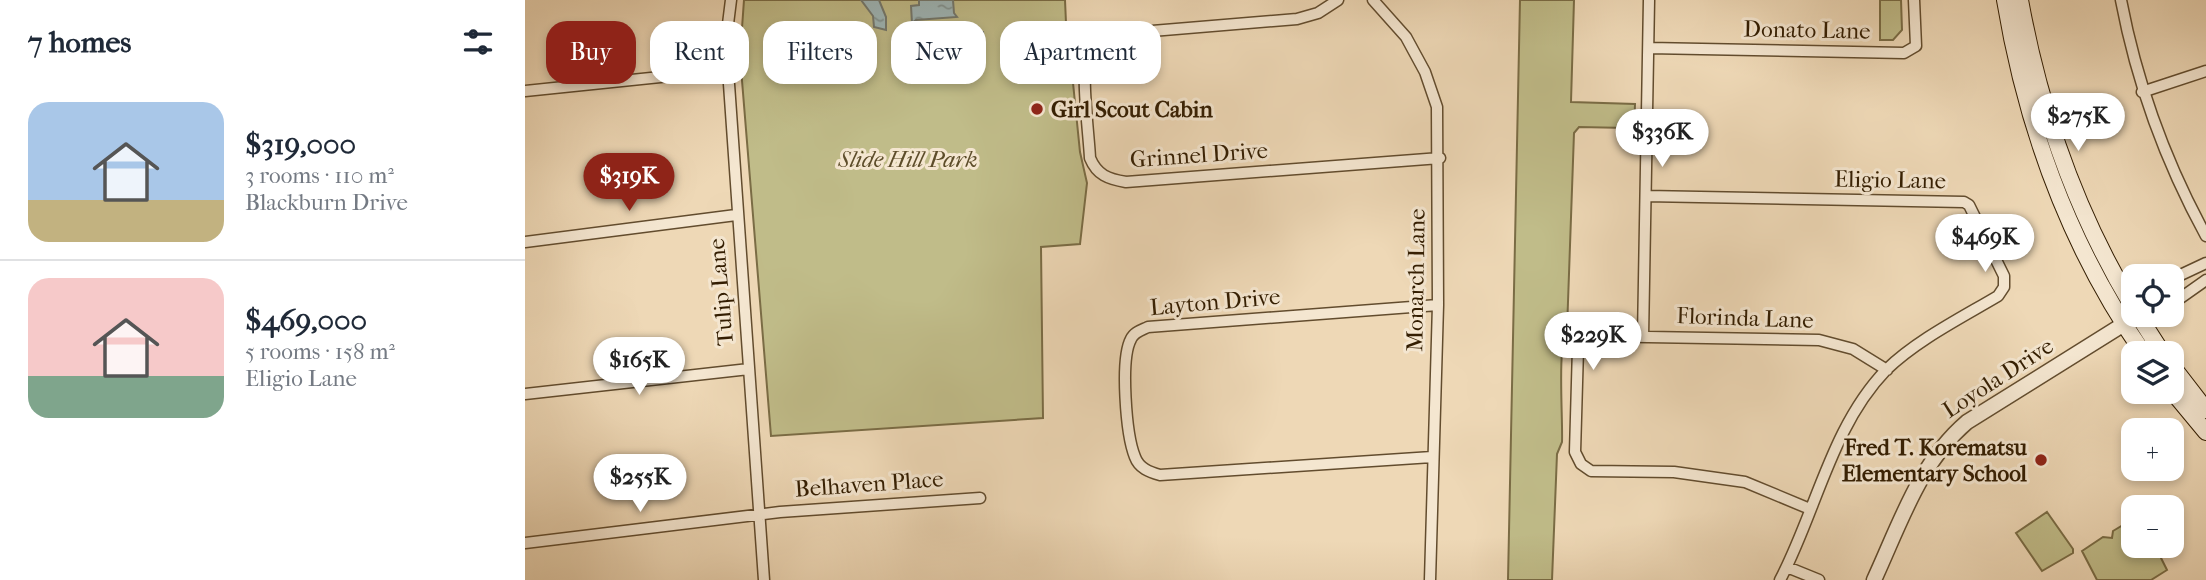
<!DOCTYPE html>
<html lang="en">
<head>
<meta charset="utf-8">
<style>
	body { margin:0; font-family:"IM FELL French Canon",serif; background:#f6f6f7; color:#1f2937; height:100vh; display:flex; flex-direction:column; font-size:26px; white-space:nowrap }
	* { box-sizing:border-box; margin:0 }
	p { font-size:23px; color:#747a83 }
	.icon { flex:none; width:38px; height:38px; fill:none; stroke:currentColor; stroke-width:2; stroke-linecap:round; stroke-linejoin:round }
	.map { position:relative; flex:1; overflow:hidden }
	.details { display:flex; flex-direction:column; background:#fff; width:525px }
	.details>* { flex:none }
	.guide { position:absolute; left:21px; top:21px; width:665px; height:63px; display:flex; gap:14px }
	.fabs { position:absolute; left:1596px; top:264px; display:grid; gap:14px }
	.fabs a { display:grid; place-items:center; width:63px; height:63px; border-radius:14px; background:#fff; box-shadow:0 4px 10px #0003; font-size:35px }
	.price { position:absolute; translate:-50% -60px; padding:0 16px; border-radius:24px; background:#fff; color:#222; font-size:23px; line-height:46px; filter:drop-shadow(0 2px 4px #0008) }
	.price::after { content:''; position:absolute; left:50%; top:42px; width:21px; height:16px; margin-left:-10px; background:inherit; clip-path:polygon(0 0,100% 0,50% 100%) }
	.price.current { background:#8f2418; color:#fff }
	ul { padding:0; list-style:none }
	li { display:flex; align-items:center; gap:21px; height:175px; padding:0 28px }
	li+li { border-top:2px solid #e0e1e3 }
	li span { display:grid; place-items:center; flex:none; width:196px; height:140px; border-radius:21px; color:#555 }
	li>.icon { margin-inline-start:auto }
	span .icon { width:84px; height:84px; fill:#fffc; stroke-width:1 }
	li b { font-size:30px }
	h2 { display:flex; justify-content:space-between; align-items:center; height:84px; padding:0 28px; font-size:30px }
	.pill { padding:0 24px; border-radius:21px; background:#fff; box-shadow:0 4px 10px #0003; font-size:24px; line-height:63px }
	.pill.current { background:#8f2418; color:#fff }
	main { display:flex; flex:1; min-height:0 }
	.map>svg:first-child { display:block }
	.green { fill:#c0bc89; stroke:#7a6c45; stroke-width:2 }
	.water { fill:url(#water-ripples); stroke:#73796f; stroke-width:2 }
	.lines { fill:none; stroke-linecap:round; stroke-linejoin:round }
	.minor-casing { stroke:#624c2e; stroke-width:13 }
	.tertiary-casing { stroke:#624c2e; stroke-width:17 }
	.secondary-casing { stroke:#331d01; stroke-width:18 }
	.minor { stroke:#f4e6d0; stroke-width:10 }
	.tertiary { stroke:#f4e6d0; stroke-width:14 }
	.secondary { stroke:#f4e6d0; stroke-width:16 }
	.poi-dot { fill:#8f2418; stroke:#f4e6d0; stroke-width:2.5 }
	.labels { text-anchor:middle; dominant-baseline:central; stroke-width:6; stroke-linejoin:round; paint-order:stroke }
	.street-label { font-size:23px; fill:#331d01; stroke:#f4e6d0 }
	.poi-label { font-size:23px; font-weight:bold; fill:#331d01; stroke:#f4e6d0; text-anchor:start }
	.park-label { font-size:23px; font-style:italic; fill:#5d4d2a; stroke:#f4e6d0 }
</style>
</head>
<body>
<main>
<section class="details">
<h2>7 homes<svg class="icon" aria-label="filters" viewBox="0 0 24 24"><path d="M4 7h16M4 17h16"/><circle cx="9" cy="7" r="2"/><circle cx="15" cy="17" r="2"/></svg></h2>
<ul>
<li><span style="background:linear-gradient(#a9c7e8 70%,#c2b280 0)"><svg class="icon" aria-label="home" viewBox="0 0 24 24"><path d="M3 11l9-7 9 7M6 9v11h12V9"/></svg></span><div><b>$319,000</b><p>3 rooms · 110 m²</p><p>Blackburn Drive</p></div></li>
<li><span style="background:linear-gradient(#f6c9c9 70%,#7fa58c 0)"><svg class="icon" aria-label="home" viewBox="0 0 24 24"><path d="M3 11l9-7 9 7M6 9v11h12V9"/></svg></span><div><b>$469,000</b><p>5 rooms · 158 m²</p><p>Eligio Lane</p></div></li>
</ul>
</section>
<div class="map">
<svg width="1681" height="580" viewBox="0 0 1681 580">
	<defs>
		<pattern id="water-ripples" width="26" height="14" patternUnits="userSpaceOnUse" patternTransform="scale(1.75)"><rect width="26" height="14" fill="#9eb7b9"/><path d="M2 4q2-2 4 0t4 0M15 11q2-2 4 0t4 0" fill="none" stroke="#819494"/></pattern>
	</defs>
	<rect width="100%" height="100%" fill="#eed8b6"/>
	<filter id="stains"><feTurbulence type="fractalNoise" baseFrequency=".00286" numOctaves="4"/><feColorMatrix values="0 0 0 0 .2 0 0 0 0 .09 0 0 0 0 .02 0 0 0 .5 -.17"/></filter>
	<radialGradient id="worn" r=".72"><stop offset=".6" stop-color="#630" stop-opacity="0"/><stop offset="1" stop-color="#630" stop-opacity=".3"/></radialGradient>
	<path class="green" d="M219 0H540L543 69 547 73 555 152 562 183 555 244 516 247 518 418 246 436 215 56Z
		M995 0H1049L1046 102 1110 104 1109 131 1103 128 1054 127 1049 133 1042 330C1032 347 1038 417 1037 442L1032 454 1027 580H983Z
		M1355 0H1376L1377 30 1368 40H1355Z
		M1522 512 1548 549V553L1517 571 1491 533Z
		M1608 519V546H1630L1642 570 1626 580H1572L1557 551 1578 537 1587 538 1588 531Z"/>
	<path class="water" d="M336 0H354L361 17V30L349 27 348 16Z
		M394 0H428L429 13 432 17 391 20 387 23 386 6 394 5Z
		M458 32 460 55 437 57 435 34Z"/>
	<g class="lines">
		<g class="minor-casing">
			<path id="minor" d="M206 0 202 32 203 70 239 580
				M813 0 793 13 772 19 579 35C572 39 566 43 563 50 555 69 564 135 565 158 572 175 583 179 601 182L915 158
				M848 0 881 37 900 72 912 107 913 305 905 580
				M1596 0C1612 84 1640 161 1681 236
				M1124 48 1379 53 1391 46 1389 0
				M0 91 203 70
				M1617 92 1681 71
				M1121 196 1439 202 1444 205 1479 276V287L1473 296C1436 318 1392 340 1361 370 1306 427 1291 512 1255 580
				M0 242 211 215
				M1647 279 1681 263
				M1647 304 1681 280
				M1118 337 1124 0
				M0 394 224 369
				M907 457 635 475C624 472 614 468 610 457 601 435 595 359 606 339 609 332 617 330 623 327L913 305
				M1285 509 1220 482 1149 472 1066 471 1056 464 1050 452 1053 348 1058 339 1065 336 1294 340 1328 349 1362 370
				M0 543 255 512 455 498
				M1262 567 1294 580"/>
		</g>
		<g class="tertiary-casing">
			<path id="tertiary" d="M1349 580C1375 524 1394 463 1442 422L1607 319"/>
		</g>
		<g class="secondary-casing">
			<path id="secondary" d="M1480 0C1501 127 1545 248 1619 354
				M1495 0C1515 110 1550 211 1608 307
				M1613 315 1638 354
				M1647 366 1681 410
				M1647 391 1681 432"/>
		</g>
		<use href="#minor" class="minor"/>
		<use href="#tertiary" class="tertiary"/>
		<use href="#secondary" class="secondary"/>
	</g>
	<g class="poi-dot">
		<circle cx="512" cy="109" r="7"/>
		<circle cx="1516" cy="460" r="7"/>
	</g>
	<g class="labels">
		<g class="street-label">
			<text transform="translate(1282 30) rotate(1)">Donato Lane</text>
			<text transform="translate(674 155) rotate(-4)">Grinnel Drive</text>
			<text transform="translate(1365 180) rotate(1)">Eligio Lane</text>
			<text transform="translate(891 280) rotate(-89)">Monarch Lane</text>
			<text transform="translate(196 292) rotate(-95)">Tulip Lane</text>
			<text transform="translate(690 302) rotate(-5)">Layton Drive</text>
			<text transform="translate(1220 318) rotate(2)">Florinda Lane</text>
			<text transform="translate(1473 378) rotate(-33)">Loyola Drive</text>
			<text transform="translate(344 484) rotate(-4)">Belhaven Place</text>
		</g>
		<g class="poi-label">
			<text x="526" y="109">Girl Scout Cabin</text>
			<text x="1502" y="447" text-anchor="end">Fred T. Korematsu<tspan x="1502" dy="26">Elementary School</tspan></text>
		</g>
		<g class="park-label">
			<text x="383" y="159">Slide Hill Park</text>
		</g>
	</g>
	<rect width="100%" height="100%" filter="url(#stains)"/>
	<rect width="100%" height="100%" fill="url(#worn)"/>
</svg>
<div class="fabs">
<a><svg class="icon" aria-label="locate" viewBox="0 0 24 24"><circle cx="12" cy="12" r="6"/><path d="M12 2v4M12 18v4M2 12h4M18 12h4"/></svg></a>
<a><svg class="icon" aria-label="layers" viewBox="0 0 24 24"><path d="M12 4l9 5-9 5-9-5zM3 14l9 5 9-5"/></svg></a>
<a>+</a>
<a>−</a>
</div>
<b class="price" style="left:1553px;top:153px">$275K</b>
<b class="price" style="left:1137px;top:169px">$336K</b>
<b class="price current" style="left:104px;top:213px">$319K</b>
<b class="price" style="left:1460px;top:274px">$469K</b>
<b class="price" style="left:1068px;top:372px">$229K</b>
<b class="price" style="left:114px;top:397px">$165K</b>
<b class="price" style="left:115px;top:514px">$255K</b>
<div class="guide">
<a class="pill current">Buy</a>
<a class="pill">Rent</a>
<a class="pill">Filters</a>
<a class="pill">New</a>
<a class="pill">Apartment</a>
</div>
</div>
</main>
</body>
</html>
